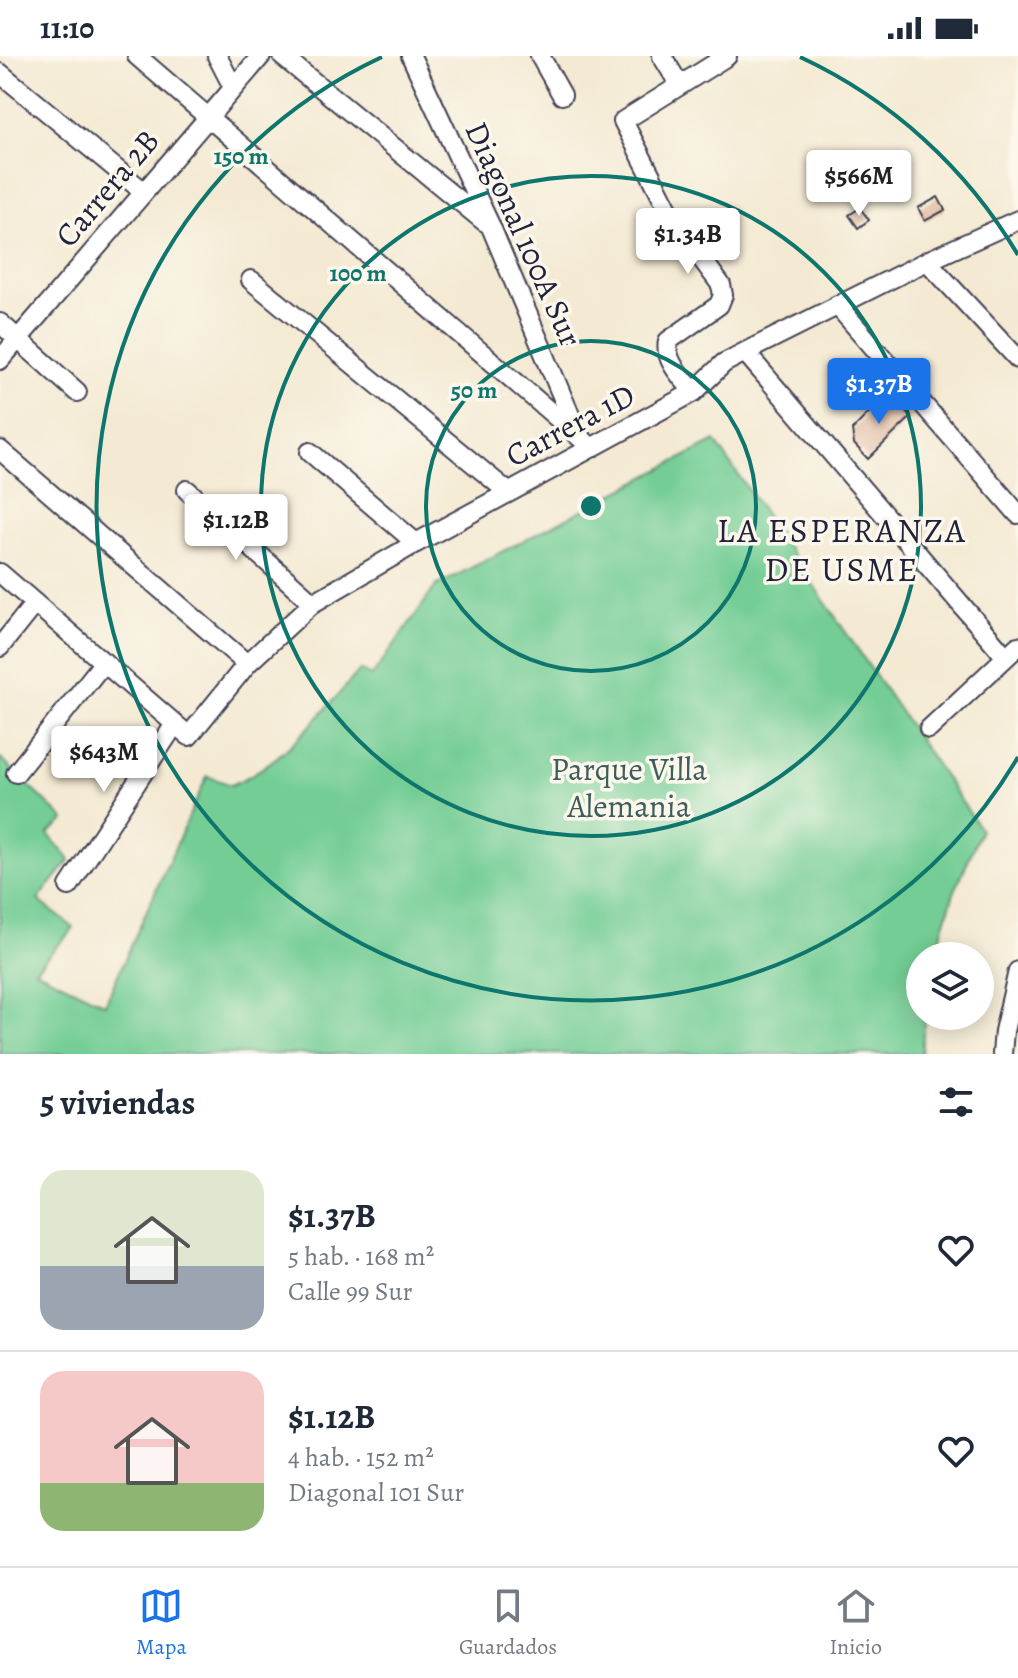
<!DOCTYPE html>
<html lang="es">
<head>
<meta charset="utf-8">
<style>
	body { margin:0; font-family:Alegreya,serif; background:#f2f2f3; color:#1f2937; height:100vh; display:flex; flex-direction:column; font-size:30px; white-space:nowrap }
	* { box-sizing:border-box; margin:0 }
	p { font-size:26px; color:#747a83 }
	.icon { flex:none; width:44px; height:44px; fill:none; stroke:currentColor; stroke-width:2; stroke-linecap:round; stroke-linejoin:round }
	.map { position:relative; height:998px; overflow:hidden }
	.side { display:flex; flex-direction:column; background:#fff; flex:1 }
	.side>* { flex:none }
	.tools { position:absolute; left:906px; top:886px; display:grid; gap:16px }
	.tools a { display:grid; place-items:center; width:88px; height:88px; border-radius:50%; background:#fff; box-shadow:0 4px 20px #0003; font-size:40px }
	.price { position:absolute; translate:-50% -68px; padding:0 18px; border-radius:8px; background:#fff; color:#222; font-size:26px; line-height:52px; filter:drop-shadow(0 2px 4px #0008) }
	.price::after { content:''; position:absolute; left:50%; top:48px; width:24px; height:18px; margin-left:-12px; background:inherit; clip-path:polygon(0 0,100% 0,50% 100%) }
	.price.active { background:#1a73e8; color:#fff }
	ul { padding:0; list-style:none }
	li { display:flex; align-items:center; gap:24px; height:200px; padding:0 40px }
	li+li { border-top:2px solid #e0e1e3 }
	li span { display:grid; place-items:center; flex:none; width:224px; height:160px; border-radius:24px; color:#555 }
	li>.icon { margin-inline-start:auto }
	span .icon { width:96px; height:96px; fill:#fffc; stroke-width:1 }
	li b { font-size:34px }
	h2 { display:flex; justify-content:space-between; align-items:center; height:96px; padding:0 40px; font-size:34px }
	.status { display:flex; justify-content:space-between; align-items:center; height:56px; padding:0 40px; background:#fff; direction:ltr }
	.status svg { height:22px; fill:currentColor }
	.tabs { display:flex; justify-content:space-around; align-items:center; height:112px; border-top:2px solid #e0e1e3; background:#fff; font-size:22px; color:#747a83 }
	.tabs a { display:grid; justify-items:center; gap:4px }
	.tabs .active { color:#1a73e8 }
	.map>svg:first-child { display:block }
	.green { fill:#73cd94; stroke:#4a7868; stroke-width:2 }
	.building { fill:#deb498 }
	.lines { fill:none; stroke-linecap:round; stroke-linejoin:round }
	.street-casing { stroke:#424052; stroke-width:22 }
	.street { stroke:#fff; stroke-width:18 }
	.ring { fill:none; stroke:#0f766e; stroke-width:4 }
	.labels { text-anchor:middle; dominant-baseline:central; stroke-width:7; stroke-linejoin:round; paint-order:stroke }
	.street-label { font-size:32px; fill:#22223b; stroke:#fbf7ec }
	.park-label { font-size:32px; fill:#3e5e5a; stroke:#fbf7ec }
	.neighbourhood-label { font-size:34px; letter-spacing:2px; fill:#22223b; stroke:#fbf7ec }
	.centre { fill:#0f766e; stroke:#fbf7ec; stroke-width:4 }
	.ring-label { font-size:24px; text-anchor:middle; font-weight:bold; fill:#0f766e; stroke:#fbf7ec; stroke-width:7; stroke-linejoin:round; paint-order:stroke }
</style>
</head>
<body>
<div class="status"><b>11:10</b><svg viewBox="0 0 49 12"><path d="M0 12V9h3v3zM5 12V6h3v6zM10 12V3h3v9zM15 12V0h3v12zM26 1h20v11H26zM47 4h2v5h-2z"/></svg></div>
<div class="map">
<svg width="1018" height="998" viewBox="0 0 1018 998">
	<rect width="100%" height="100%" fill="#fbf7ec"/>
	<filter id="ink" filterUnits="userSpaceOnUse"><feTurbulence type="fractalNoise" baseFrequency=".0125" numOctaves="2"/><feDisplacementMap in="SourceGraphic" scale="16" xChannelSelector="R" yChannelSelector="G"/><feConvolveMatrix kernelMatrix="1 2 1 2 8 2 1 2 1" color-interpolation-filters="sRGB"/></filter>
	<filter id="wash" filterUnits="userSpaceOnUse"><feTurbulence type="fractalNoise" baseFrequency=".006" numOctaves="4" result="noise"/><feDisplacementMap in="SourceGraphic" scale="32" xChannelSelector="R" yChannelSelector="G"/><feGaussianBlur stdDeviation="1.8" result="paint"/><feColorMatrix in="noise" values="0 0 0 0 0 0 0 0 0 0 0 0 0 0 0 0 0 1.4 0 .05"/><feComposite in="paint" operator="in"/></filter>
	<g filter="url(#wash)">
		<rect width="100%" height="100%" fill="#f4ead3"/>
		<path class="green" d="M715 385 981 774 954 837 934 900H920V960H925L921 998H0V702L65 764 48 778 70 804 38 844 74 872 35 914 105 948 207 720 231 729C285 707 322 656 360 614L372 620 436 530Z"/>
		<g id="blocks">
			<path class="building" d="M938 141 945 154 925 165 918 152Z
				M860 152 869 164 858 172 849 159Z
				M887 338 911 361 868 403 854 388 852 374Z"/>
		</g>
	</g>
	<g filter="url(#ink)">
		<use href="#blocks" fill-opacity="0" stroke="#424052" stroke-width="2"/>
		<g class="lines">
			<g class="street-casing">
				<path id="street" d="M137 0 591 391
					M217 0 233 31
					M282 0 485 166
					M411 0 491 171 578 378
					M540 0 562 39
					M662 0 679 28
					M0 17 144 136
					M927 205 1018 303
					M251 224 508 436
					M837 249 1018 458
					M0 267 77 336
					M745 296 1006 601
					M0 304 261 0
					M694 336C682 321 664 305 668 285L719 249 723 239 721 229 676 168 623 65 727 0
					M0 394 247 608
					M310 396 416 487
					M187 434 313 547
					M0 517 189 680 247 608 313 547 416 487 694 336 724 307 745 296 927 205 1018 164
					M0 591 35 547
					M929 673 1018 590
					M16 717 104 606
					M69 830 175 668
					M1002 998 1004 975 1018 915"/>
			</g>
			<use href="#street" class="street"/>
		</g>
	</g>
	<g class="ring">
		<circle cx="591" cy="450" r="165"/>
		<circle cx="591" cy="450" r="330"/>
		<path d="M1018 701A495 495 0 1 1 382 1M800 1A495 495 0 0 1 1018 199"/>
	</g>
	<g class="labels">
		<g class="street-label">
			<text transform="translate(107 132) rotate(-50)">Carrera 2B</text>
			<text transform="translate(524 178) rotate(66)">Diagonal 100A Sur</text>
			<text transform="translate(570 369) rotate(-28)">Carrera 1D</text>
		</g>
		<g class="park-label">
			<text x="629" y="713">Parque Villa<tspan x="629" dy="37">Alemania</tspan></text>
		</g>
		<g class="neighbourhood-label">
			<text x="842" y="474">LA ESPERANZA<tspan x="842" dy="39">DE USME</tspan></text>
		</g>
	</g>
	<circle cx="591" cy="450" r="12" class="centre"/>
	<g class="ring-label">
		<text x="241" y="108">150 m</text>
		<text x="358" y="225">100 m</text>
		<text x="474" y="342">50 m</text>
	</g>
</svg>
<div class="tools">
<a><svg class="icon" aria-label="layers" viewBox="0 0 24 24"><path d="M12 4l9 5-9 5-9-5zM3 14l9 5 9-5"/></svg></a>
</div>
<b class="price" style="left:859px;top:162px">$566M</b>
<b class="price" style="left:688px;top:220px">$1.34B</b>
<b class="price active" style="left:879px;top:370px">$1.37B</b>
<b class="price" style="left:236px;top:506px">$1.12B</b>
<b class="price" style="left:104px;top:738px">$643M</b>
</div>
<section class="side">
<h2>5 viviendas<svg class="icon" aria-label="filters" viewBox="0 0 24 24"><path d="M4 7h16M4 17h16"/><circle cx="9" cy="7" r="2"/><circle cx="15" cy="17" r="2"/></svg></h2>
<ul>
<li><span style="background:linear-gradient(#dfe7d0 60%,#9aa5b1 0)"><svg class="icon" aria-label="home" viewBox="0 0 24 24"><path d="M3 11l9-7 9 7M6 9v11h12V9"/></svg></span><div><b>$1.37B</b><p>5 hab. · 168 m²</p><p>Calle 99 Sur</p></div><svg class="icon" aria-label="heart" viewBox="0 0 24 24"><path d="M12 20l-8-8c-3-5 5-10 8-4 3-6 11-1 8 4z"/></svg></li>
<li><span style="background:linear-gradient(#f6c9c9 70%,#8fb573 0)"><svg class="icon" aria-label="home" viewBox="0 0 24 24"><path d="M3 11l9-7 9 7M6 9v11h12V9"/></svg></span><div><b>$1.12B</b><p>4 hab. · 152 m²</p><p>Diagonal 101 Sur</p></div><svg class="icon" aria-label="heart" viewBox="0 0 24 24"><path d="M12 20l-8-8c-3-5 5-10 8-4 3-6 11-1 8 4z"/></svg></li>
</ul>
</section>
<nav class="tabs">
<a class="active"><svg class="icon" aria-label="map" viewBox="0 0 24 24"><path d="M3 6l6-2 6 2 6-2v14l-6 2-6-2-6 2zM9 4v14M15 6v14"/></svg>Mapa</a>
<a><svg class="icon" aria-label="saved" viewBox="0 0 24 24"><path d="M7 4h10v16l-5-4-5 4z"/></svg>Guardados</a>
<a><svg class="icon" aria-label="home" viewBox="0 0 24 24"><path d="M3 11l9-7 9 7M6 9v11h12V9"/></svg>Inicio</a>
</nav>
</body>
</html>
